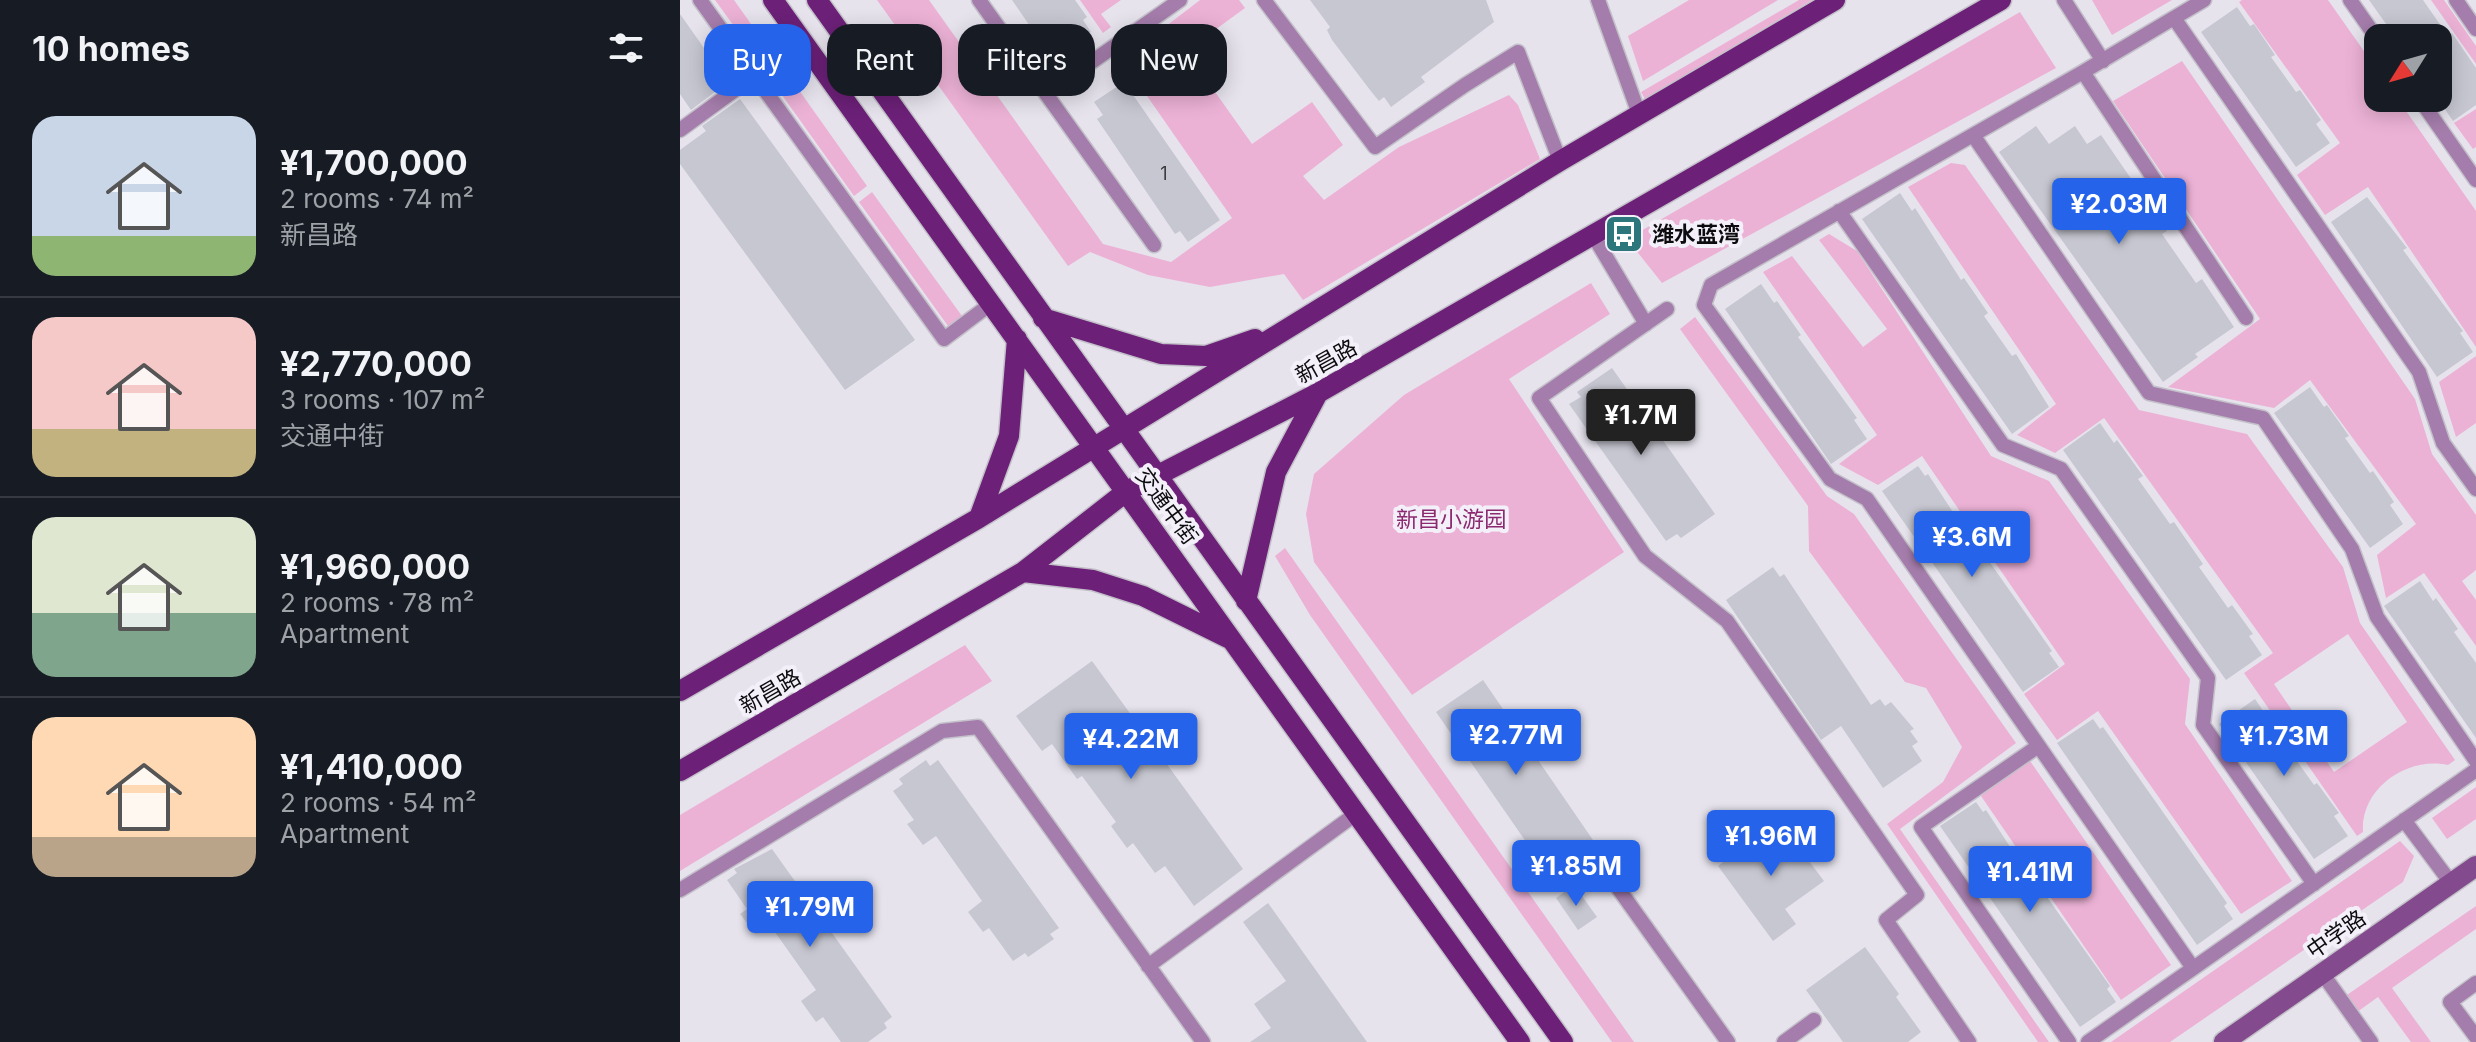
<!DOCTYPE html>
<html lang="en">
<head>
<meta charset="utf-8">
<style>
	body { margin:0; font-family:Inter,"Noto Sans SC",sans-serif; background:#20242c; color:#f1f3f6; height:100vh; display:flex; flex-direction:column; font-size:30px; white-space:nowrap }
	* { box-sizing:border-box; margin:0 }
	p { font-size:26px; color:#9ea1a6 }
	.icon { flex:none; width:44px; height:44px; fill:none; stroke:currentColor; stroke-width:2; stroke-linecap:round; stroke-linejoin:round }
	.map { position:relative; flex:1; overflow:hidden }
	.side { display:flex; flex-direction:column; background:#171b24; width:680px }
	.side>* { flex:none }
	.top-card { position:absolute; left:24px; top:24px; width:760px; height:72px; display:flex; gap:16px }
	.needle { width:52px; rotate:233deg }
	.controls { position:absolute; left:1684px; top:24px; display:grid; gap:16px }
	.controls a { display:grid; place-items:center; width:88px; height:88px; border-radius:16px; background:#171b24; box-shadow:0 4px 20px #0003; font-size:40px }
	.price { position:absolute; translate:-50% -68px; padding:0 18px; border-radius:8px; background:#2563eb; color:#fff; font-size:26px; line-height:52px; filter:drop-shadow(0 2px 4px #0008) }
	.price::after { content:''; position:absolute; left:50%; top:48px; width:24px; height:18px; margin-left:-12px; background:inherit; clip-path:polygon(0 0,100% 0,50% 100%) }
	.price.on { background:#222; color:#fff }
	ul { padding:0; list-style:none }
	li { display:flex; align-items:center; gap:24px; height:200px; padding:0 32px }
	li+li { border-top:2px solid #363941 }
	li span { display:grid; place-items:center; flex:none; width:224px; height:160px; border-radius:24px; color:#555 }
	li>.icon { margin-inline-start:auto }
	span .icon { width:96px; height:96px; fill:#fffc; stroke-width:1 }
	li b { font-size:34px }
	h2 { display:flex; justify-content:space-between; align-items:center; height:96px; padding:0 32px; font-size:34px }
	.tag { padding:0 28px; border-radius:24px; background:#171b24; box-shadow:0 4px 20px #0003; font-size:28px; line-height:72px }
	.tag.on { background:#2563eb; color:#fff }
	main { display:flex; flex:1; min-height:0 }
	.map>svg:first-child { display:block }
	.green { fill:#ecb2d6; fill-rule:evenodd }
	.building { fill:#c6c7d1 }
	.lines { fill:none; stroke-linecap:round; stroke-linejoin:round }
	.lane-casing { stroke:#c3c0c9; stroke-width:17 }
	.secondary-casing { stroke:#c3c0c9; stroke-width:23 }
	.primary-casing { stroke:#c3c0c9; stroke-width:23 }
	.lane { stroke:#a57dac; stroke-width:14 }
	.secondary { stroke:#844a8e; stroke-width:20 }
	.primary { stroke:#6c2078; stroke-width:20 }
	.labels { text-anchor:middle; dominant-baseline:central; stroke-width:8; stroke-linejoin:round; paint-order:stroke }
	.number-label { font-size:18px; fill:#3a3a3f }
	.poi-label { font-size:22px; font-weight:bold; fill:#0c0b0e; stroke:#f4f0fa; text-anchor:start }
	.street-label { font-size:22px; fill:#0c0b0e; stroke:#f4f0fa }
	.park-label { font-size:22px; fill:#8b2a6f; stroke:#f4f0fa }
</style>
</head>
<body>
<main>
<section class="side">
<h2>10 homes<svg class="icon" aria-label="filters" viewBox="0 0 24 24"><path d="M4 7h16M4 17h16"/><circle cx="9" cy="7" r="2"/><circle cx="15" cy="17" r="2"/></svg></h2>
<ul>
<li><span style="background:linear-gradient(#c9d6e8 75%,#8fb573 0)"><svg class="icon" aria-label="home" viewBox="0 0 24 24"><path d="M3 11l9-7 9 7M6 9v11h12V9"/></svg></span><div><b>¥1,700,000</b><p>2 rooms · 74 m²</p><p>新昌路</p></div></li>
<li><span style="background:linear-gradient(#f6c9c9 70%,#c2b280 0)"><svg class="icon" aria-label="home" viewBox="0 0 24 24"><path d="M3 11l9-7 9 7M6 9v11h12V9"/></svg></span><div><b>¥2,770,000</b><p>3 rooms · 107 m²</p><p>交通中街</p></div></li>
<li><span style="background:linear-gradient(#dfe7d0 60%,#7fa58c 0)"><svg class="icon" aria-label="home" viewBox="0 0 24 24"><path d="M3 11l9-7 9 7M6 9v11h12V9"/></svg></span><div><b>¥1,960,000</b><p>2 rooms · 78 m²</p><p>Apartment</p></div></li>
<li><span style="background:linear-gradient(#ffd9b3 75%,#b9a48a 0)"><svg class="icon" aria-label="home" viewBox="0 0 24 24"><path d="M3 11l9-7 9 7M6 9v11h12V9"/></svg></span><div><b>¥1,410,000</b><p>2 rooms · 54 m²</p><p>Apartment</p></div></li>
</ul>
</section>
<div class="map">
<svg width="1796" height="1042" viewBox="0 0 1796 1042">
	<rect width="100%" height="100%" fill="#e6e3ed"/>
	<path class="green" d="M35 0H54L86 45 78 59Z
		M197 0H249L423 244 491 262 552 218 442 60 520 0H559L565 8 506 51 572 144 632 102 663 145 623 176 644 200 719 147 829 95 838 105 860 159 623 300 604 274 530 287 468 275 410 252 388 266Z
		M400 0H441L421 14 431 27 423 33Z
		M1009 0H1098L963 81 948 36Z
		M1119 0H1132L965 99 961 92Z
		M1412 0H1492L1432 35Z
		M1562 0H1648L1698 71V98H1717L1796 211V347L1688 187 1645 215 1617 175 1660 143 1559 2Z
		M1751 0H1764L1796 46V64Z
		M1340 12 1376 68 982 283 947 239Z
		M1502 61 1735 399 1752 454 1796 515V570L1782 581 1796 600V646L1744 573 1706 598 1697 555 1736 524 1630 380 1594 408 1488 387 1580 319 1433 101Z
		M104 69 187 186 174 196 87 74Z
		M1796 109V147L1793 149 1774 123Z
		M1271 163 1285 165 1459 410 1567 434 1663 567 1680 623 1775 760 1768 765C1728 756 1680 788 1683 832L1677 836 1564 673 1593 653 1424 418 1375 453 1337 435 1376 404 1228 187ZM1668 634 1727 722 1654 772 1594 684Z
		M192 192 282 316 268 326 179 202Z
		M1149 234 1177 251 1311 456 1369 481 1510 679 1505 724 1612 881 1561 914 1418 711 1377 740 1344 694 1385 664 1242 456 1198 485 1159 464 1197 435 1083 272 1112 256 1183 347 1207 329 1139 240Z
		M911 283 930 314 829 379 944 552 732 695 634 562 626 514 634 474 724 395Z
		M1015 317 1147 496 1174 514 1336 743 1220 829 1369 1042H1358L1207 824 1263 782 1282 747 1246 688 1225 682 1129 551 1128 506 1000 329Z
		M1796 356V423L1776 437 1759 382Z
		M605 548 954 1042H932L630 615 595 556Z
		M285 645 312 681 0 871V815Z
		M1348 758 1491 965 1441 1000 1301 796Z
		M1796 787V819L1767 839 1752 818Z
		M1720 841 1734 856 1723 882 1490 1042H1431Z
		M1796 906V929L1712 988 1751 1042H1731L1698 997 1673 1015 1661 999Z"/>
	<path class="building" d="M332 0H395L407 17 403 20 411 32 384 51 381 46 369 54Z
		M630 0H806L814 22 741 77 745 82 711 107 704 97 699 101 690 90 652 40 647 30 650 27Z
		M1689 0H1743L1768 36 1772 33 1796 68V105L1773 121 1758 99V44L1766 38H1716Z
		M1557 7 1570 26 1574 24 1595 55 1591 57 1616 92 1620 90 1641 120 1636 124 1650 143 1616 167 1521 32Z
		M0 14 48 82 11 110 0 94Z
		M444 82 540 220 508 242 500 231 495 234 417 119 423 115 414 102Z
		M60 99 235 340 165 390 0 164V150L26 131 22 126Z
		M1356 126 1369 144 1395 126 1407 144 1421 135 1487 231 1482 234 1516 283 1522 279 1554 327 1515 354 1518 357 1483 382 1319 152Z
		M1220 193 1232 211 1235 208 1281 280 1284 278 1308 313 1304 316 1332 356 1336 354 1369 407 1332 434 1182 219Z
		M1687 197 1727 248 1723 250 1783 331 1780 333 1793 352 1757 377 1651 222Z
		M1081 284 1094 303 1097 301 1121 335 1118 337 1177 418 1174 420 1187 439 1151 464 1045 309Z
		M932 368 1035 514 1001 538 997 534 986 541 889 404 901 397 897 392Z
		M1630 387 1644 407 1647 405 1669 436 1665 438 1690 473 1693 471 1714 502 1710 505 1723 524 1690 548 1594 413Z
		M1420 423 1434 443 1437 440 1463 476 1458 479 1490 524 1494 522 1523 564 1519 567 1548 608 1552 605 1573 634 1569 636 1582 655 1546 680 1383 450Z
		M1238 466 1245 476 1248 474 1297 549 1299 547 1372 651 1369 653 1379 667 1343 692 1202 491Z
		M1093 567 1100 577 1104 574 1191 705 1200 699 1205 706 1211 702 1234 729 1230 731 1238 742 1232 746 1242 761 1203 788 1161 726 1141 740 1046 600Z
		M1740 581 1753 601 1756 598 1778 629 1774 632 1796 663V738L1704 606Z
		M412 661 563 869 514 906 485 866 475 873 453 843 447 848 431 826 436 822 402 776 397 779 372 744 362 751 336 716Z
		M803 680 915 843 869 875 756 712Z
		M1575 699 1588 718 1591 716 1613 747 1609 750 1634 785 1637 783 1659 813 1654 816 1668 836 1634 859 1539 724Z
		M1413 719 1420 729 1423 727 1547 903 1544 906 1553 919 1517 945 1377 743Z
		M246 760 250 766 258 760 379 928 370 934 374 939 348 957 345 953 333 961 309 928 303 932 288 912 302 901 256 836 243 845 227 824 234 820 213 791 223 784 219 779Z
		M1296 802 1303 812 1306 810 1355 885 1357 883 1430 986 1427 989 1436 1002 1400 1027 1260 826Z
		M1099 821 1144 881 1105 909 1116 924 1093 941 1038 866Z
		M92 849 212 1017 204 1023 207 1028 188 1042H161L143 1017 136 1022 121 1001 136 990 90 925 76 934 60 914 67 909 47 880 57 873 54 869Z
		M894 885 917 917 898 930 876 898Z
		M588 903 687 1042H570L591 1028 574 1004 606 981 563 922Z
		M1185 947 1219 994 1216 997 1241 1032 1228 1042H1163L1126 990Z"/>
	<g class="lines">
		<g class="lane-casing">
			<path id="lane" d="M20 0 264 339 312 303
				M299 0 474 245
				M584 0 695 147 785 85 838 52 880 161
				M918 0 959 114
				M1384 0 1423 61
				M1670 0 1698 40
				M1776 0 1796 29
				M1494 18 1739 372 1763 443 1796 489
				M1403 72 1566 318
				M366 94 500 0
				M1739 98 1796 180
				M0 130 122 41
				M1293 135 1469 393 1583 418 1672 549 1697 617 1796 761
				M1159 211 1323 445 1381 469 1528 678 1523 725 1634 884
				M913 235 966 324
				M987 309 859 398 965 556 1047 621 1237 895 1206 920 1289 1042
				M1357 747 1241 827 1389 1042
				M1724 820 1771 883
				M923 867 1048 1042
				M0 890 262 731 298 727 523 1042
				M468 966 677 813
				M1513 968 1187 499 1150 479 1024 305 1031 285 1403 72 1524 0
				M1642 973 1691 1042
				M1796 983 1770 1002 1796 1037
				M1104 1042 1134 1020
				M1408 1042 1796 770"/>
		</g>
		<g class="secondary-casing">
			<path id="secondary" d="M1544 1042 1796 866"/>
		</g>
		<g class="primary-casing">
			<path id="primary" d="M93 0 840 1042
				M137 0 883 1042
				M363 318 481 354 526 356 575 339
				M299 518 329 436 337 339
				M343 572 413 580 463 596 550 639
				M566 601 596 472 638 393
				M0 691 299 518 880 161 1155 0
				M0 771 343 572 447 491 638 393 1321 0"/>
		</g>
		<use href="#lane" class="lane"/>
		<use href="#secondary" class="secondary"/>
		<use href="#primary" class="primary"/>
	</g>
	<defs>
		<g id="bus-square" transform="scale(2)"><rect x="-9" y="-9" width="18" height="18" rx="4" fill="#2d767c" stroke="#f4f0fa"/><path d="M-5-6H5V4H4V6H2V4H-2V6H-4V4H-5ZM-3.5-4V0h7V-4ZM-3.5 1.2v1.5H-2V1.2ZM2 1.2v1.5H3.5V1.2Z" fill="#fff"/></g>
	</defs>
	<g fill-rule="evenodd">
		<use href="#bus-square" x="944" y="234"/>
	</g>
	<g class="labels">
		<g class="number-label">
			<text x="484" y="173">1</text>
		</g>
		<g class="poi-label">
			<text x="972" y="234">潍水蓝湾</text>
		</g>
		<g class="street-label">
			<text transform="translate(646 361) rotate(-29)">新昌路</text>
			<text transform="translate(487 506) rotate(54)">交通中街</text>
			<text transform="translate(90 691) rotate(-30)">新昌路</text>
			<text transform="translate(1656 934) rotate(-35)">中学路</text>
		</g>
		<g class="park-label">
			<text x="771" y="519">新昌小游园</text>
		</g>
	</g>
</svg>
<div class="controls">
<a><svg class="needle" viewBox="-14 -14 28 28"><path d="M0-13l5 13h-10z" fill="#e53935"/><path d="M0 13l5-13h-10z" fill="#9ea1a6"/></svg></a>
</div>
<b class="price" style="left:1439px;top:246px">¥2.03M</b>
<b class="price on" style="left:961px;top:457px">¥1.7M</b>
<b class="price" style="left:1292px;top:579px">¥3.6M</b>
<b class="price" style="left:836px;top:777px">¥2.77M</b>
<b class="price" style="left:1604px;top:778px">¥1.73M</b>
<b class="price" style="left:451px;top:781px">¥4.22M</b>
<b class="price" style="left:1091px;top:878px">¥1.96M</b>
<b class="price" style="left:896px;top:908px">¥1.85M</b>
<b class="price" style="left:1350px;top:914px">¥1.41M</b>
<b class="price" style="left:130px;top:949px">¥1.79M</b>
<div class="top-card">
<a class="tag on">Buy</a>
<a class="tag">Rent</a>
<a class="tag">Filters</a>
<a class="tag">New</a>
</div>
</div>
</main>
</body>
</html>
